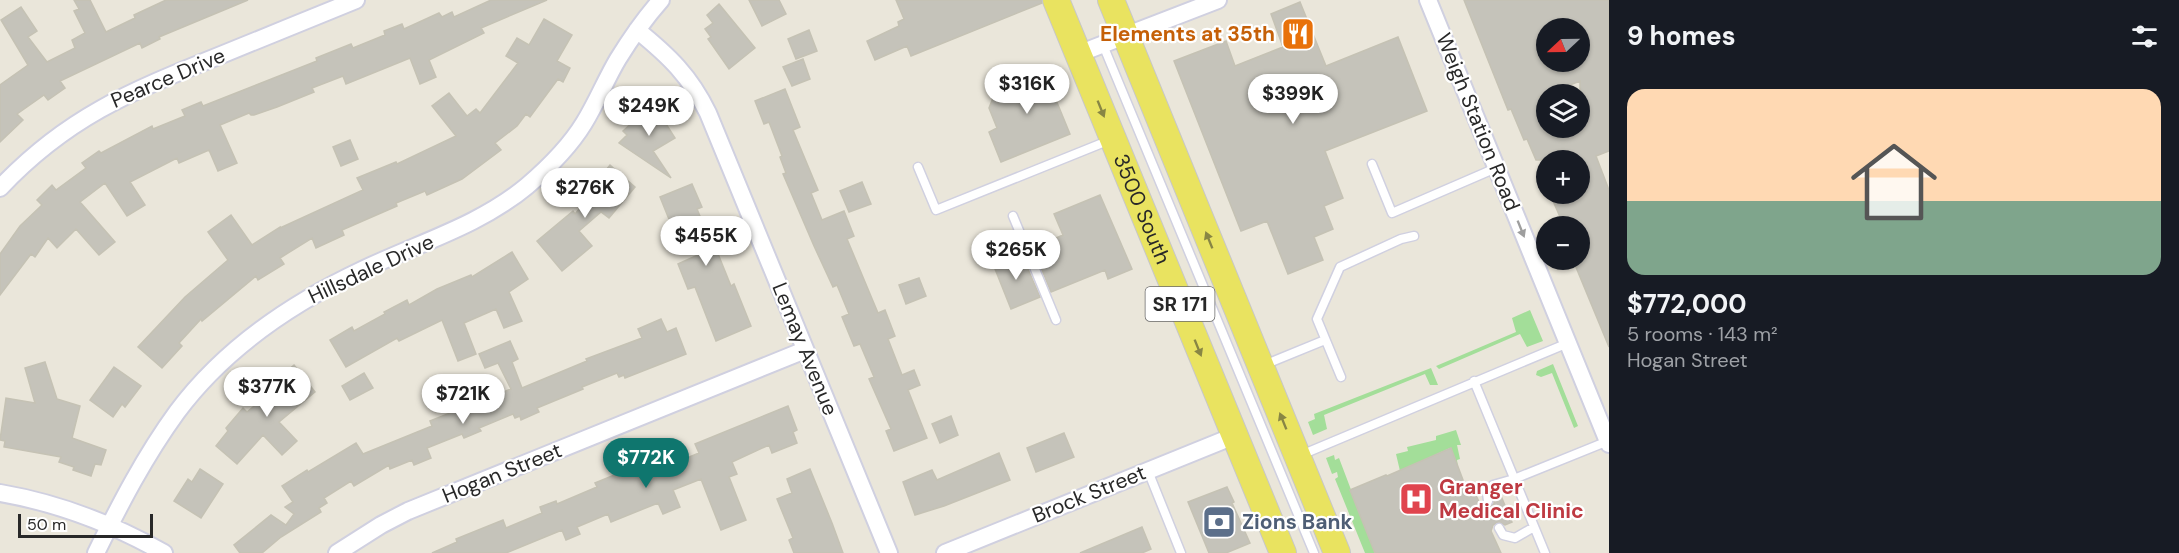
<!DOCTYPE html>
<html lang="en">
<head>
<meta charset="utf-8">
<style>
	body { margin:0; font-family:"DM Sans",sans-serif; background:#20242c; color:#f1f3f6; height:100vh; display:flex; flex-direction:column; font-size:22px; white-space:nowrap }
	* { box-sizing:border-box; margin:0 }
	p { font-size:20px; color:#9ea1a6 }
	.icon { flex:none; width:33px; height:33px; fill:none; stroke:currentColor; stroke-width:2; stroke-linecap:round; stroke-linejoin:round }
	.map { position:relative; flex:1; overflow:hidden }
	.details { display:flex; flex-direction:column; background:#171b24; width:570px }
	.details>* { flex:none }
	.needle { width:39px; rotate:248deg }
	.tools { position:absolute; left:1536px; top:18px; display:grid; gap:12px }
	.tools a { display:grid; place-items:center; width:54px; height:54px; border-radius:50%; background:#171b24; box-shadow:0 2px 4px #0004; font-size:30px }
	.scale { position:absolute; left:18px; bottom:15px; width:135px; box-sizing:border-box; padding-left:6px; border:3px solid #282828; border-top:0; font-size:16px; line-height:21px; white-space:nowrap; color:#282828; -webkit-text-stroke:4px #fff; paint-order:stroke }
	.price { position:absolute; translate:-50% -51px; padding:0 14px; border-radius:21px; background:#fff; color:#222; font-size:20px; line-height:39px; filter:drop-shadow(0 2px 3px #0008) }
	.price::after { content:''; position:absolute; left:50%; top:36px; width:18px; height:14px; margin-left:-9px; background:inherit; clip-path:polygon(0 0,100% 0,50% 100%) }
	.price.active { background:#0f766e; color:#fff }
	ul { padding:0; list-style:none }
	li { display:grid; align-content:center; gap:12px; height:318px; padding:0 18px }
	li+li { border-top:2px solid #363941 }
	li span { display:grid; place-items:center; height:186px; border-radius:18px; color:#555 }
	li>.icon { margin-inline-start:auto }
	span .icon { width:108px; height:108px; fill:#fffc; stroke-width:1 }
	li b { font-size:26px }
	h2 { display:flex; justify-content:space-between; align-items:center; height:72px; padding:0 18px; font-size:26px }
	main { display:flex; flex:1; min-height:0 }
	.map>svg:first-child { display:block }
	.green { fill:#a3de99 }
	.building { fill:#c5c3ba; stroke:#c5c2b4; stroke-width:1.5; fill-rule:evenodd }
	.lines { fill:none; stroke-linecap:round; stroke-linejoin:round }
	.service-casing { stroke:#d0d0e0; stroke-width:11 }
	.minor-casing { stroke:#d0d0e0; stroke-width:20 }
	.primary-casing { stroke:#c7c7c7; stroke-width:28 }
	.service { stroke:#fff; stroke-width:8 }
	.minor { stroke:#fff; stroke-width:16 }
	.primary { stroke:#e9e360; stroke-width:26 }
	.oneway { fill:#888644 }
	.oneway2 { fill:#9e9e9e }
	.labels { text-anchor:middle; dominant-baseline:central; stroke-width:4.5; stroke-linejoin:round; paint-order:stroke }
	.shield { fill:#fff; stroke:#686868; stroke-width:1.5 }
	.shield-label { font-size:20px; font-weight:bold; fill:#282828 }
	.food-label { font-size:21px; font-weight:bold; fill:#c56008; stroke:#fff; text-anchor:end }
	.street-label { font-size:21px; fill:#282828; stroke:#fff }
	.health-label { font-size:21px; font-weight:bold; fill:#be3a42; stroke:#fff; text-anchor:start }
	.service-label { font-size:21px; font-weight:bold; fill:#4e5e75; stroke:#fff; text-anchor:start }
</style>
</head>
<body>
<main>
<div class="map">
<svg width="1609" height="553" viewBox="0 0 1609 553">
	<rect width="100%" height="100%" fill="#eae6da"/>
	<path class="green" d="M1530 310 1543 341 1527 347 1520 334 1439 369 1436 366 1516 332 1512 318Z
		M1553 364 1578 426 1574 428 1552 373 1541 377 1536 375 1537 371Z
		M1431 368 1438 385H1430L1425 374 1324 415 1327 429 1313 435 1308 422 1315 419 1314 414Z
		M1456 430 1461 445H1457L1460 459 1457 460 1458 468 1450 448 1400 471 1396 454 1408 451 1407 447 1436 440V436Z
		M1334 455 1335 460 1339 458 1375 553H1365L1335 479 1338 477 1337 472 1332 474 1326 458Z"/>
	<path class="building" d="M74 0H90L106 32 135 18 134 15 166 0H248L159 37 160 39 142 48 140 43 60 81 65 88 48 100 44 95 17 114 23 120 0 142V85L28 65 1 20 21 7 37 31 28 37 47 62 75 48 72 40 85 33 74 11 79 9Z
		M491 0H547L481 28 484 33 429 60 436 77 420 84 410 58 346 84 343 76 312 88 314 92 277 107 254 115H251L249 113 220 125 237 163 218 171 209 150 179 163 177 158 130 182 145 205 127 216 105 183 80 202 115 242 99 255 76 229 57 248 48 238 35 257 31 254 0 295V254L20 226 42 205 37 200 52 185 56 190 86 168 82 163 99 151 101 153 152 126 153 129 185 116 182 110 201 102 203 106 317 61 316 58 351 44 353 48 385 35 384 31 402 24 404 29 439 13 442 17 452 12 454 17Z
		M749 0H779L786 14 762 26Z
		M896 0H1041L1042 3 911 56 907 46 875 60 867 41 899 26 898 22 904 19Z
		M1464 0H1609V151L1596 156 1609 190V347L1573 260H1580V226H1564L1550 194H1580V160H1536L1527 139 1524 140 1511 109 1508 110ZM1546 28H1580V62H1546ZM1580 81V128H1546V115L1539 97Z
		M1300 2 1326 66 1398 37 1427 111 1325 151 1343 198 1324 206 1333 229 1314 237 1323 260 1288 274 1267 221 1241 231 1174 61 1226 41 1235 66 1283 47 1271 14Z
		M719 4 755 48 729 69 708 39 711 37 705 29 713 23 707 15Z
		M544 19 572 35 557 61 570 68 563 82 558 79 530 117 526 114 517 126 495 143 501 150 462 179 427 195 425 191 396 203 397 206 342 230 344 235 316 248 312 238 280 258 284 264 258 280 256 276 202 321 201 319 179 343 182 346 162 368 138 347 185 297 228 260 208 232 231 215 252 245 280 227V228L363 190 357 178 396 162 397 164 456 136 432 106 449 93 467 116 476 109 480 113 518 63 506 56 517 38 529 45Z
		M809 30 817 51 796 59 788 39Z
		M803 59 810 79 792 86 783 67Z
		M1051 68 1063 97 1056 100 1070 134 1001 162 989 132 997 128 989 108 999 83 1006 86Z
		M785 89 800 127 793 130 818 190 811 193 822 220 844 211 854 236 847 239 878 313 885 310 895 336 888 339 902 375 914 370 920 385 908 390 927 438 894 451 886 431 891 429 869 379 874 377 860 344 854 346 842 317 849 314 837 285 833 287 814 246 783 174 786 173 780 157 782 156 769 122 764 124 755 101Z
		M658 105 669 122 666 124 675 138 653 151 671 178 619 143 627 135 623 131 635 120Z
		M350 140 358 159 341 166 333 147Z
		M610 165 635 187 609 218 601 212 579 231 592 246 562 271 537 241 573 211 575 214 597 188 594 185Z
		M862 182 871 204 849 212 840 191Z
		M692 184 702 207 697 209 710 240 712 239 731 286 734 284 751 326 716 341 695 287 688 289 678 264 698 255 688 229 675 234 660 197Z
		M1100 195 1132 269 1108 279 1105 270 1051 292 1033 248 1063 235 1054 214Z
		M512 252 528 279 509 292 522 321 504 328 496 309 464 323 476 354 458 361 442 320 399 341 397 338 346 367 330 340 352 327 354 331 385 314 384 312 407 300 409 305 437 289 471 275 472 277Z
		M1021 253 1040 297 1011 309 993 264Z
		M919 278 926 296 906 304 899 285Z
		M661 319 667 332 676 328 686 354 625 378 624 375 619 377 617 373 582 387 583 389 537 408 539 412 521 420 520 416 515 418 513 414 479 428 481 431 464 438 462 434 427 448 431 458 414 465 412 460 390 469 389 465 354 486 351 481 324 498 327 503 319 508 321 512 281 537 262 553H240L234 545 271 515 286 525 294 514 285 507 293 502 282 486 307 470 308 472 356 443 363 454 432 426 430 421 511 389 498 363 485 368 479 354 510 341 518 359 512 362 522 388 587 361 586 359 642 338 638 329Z
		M45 362 57 399 80 406 72 438 106 450 101 465 95 464 91 476 73 470 74 467 59 462 61 457 4 447 5 441 0 440 6 398 35 403 25 368Z
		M294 365 315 392 279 422 297 441 282 455 263 435 237 464 216 446 228 431 226 428 243 408 247 412 278 386 274 382Z
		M114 367 141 386 125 407 122 404 113 417 90 400Z
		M364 373 373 388 350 400 342 386Z
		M788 406 797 430 793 432 797 443 772 453 769 445 732 462 737 474 729 477 746 520 721 530 701 479 673 490 680 507 663 514 658 503 611 522 608 514 577 527 580 534 566 540 562 530 506 553H432L457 542 456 539 503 520 506 528 542 513 540 507 556 501 557 504 597 487 595 483 666 454 670 465 699 453 695 444Z
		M951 416 958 435 940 443 932 424Z
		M1064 433 1074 457 1036 472 1027 448Z
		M1451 448 1469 496 1475 493 1480 504H1482L1488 507 1494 504V499L1501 496 1512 522 1505 525 1498 522 1493 525 1491 531 1501 553H1375L1350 490 1386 475 1387 476Z
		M999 453 1010 480 944 506 915 515 903 482 932 470 937 480Z
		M200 469 223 484 201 518 174 501 188 479 192 482Z
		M810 469 832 523 843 553H794L789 540 793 538 777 499 792 493 787 479Z
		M1227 487 1234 502 1232 503 1250 543 1226 553H1209L1188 502Z
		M1142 527 1151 549 1142 553H1080Z"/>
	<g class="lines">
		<g class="service-casing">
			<path id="service" d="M1103 45 1314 553
				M1372 164 1392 213 1496 168
				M918 167 936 210 1110 140
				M1013 216 1056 320
				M1264 365 1325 340
				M1341 377 1317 319 1340 267 1401 239 1414 236
				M1474 381 1545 553
				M1301 455 1568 343
				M1148 471 1181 553
				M1488 501 1487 493 1493 485 1514 479 1608 441
				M1499 528 1503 535 1515 538 1534 527"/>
		</g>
		<g class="minor-casing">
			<path id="minor" d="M1428 0 1609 444
				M637 30C669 56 690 76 708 113L889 553
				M1078 54 1218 0
				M0 188C66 118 129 92 216 57 263 38 309 19 356 0
				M0 493C58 503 113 524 164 553
				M96 553C120 504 145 456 177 412 224 349 292 303 362 270 418 243 479 226 527 186 548 168 570 146 584 123 597 102 606 79 618 59 631 38 645 18 661 0
				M337 553 381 525 408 511 805 350
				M945 553 1234 436"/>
		</g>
		<g class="primary-casing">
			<g id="primary">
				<path id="s1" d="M1056 0 1283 553"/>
				<path d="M1111 0 1337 553"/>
			</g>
		</g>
		<use href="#service" class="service"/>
		<use href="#minor" class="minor"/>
		<use href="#primary" class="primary"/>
	</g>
	<defs><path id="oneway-solid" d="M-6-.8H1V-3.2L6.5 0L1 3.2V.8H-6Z" transform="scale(1.5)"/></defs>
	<g class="oneway">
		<use href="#oneway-solid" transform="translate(1101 109) rotate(68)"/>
		<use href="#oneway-solid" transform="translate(1209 240) rotate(-112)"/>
		<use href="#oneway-solid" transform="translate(1198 348) rotate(68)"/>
		<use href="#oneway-solid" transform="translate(1283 421) rotate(-112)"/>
	</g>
	<use class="oneway2" href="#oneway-solid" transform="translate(1521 229) rotate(68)"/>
	<defs>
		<g id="restaurant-square" transform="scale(1.725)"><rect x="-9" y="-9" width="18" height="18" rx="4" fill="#e8710a" stroke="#fff"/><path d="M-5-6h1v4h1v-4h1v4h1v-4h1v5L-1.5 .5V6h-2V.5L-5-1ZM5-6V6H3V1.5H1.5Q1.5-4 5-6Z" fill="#fff"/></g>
		<g id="hospital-square" transform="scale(1.725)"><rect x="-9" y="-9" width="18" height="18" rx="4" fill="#e0444e" stroke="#fff"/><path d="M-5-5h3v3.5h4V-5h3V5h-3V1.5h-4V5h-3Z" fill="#fff"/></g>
		<g id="bank-square" transform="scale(1.725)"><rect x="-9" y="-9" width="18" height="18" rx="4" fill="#5c6f8a" stroke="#fff"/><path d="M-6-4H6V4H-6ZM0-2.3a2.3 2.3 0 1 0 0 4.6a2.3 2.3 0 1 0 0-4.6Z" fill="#fff"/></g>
	</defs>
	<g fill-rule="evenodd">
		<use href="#restaurant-square" x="1298" y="34"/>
		<use href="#hospital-square" x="1416" y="499"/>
		<use href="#bank-square" x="1219" y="522"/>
	</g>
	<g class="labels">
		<rect class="shield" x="1145.5" y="287" width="69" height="34" rx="4.5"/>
		<g class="shield-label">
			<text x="1180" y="304">SR 171</text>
		</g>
		<g class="food-label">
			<text x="1275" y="34">Elements at 35th</text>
		</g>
		<g class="street-label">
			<text transform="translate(168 78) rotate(-23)">Pearce Drive</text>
			<text transform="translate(1478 122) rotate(68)">Weigh Station Road</text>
			<text stroke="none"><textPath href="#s1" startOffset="226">3500 South</textPath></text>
			<text transform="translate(371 269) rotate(-25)">Hillsdale Drive</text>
			<text transform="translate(805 349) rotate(68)">Lemay Avenue</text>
			<text transform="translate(502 473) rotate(-22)">Hogan Street</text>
			<text transform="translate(1089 494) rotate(-22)">Brock Street</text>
		</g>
		<g class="health-label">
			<text x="1439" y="487">Granger<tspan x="1439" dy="24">Medical Clinic</tspan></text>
		</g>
		<g class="service-label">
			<text x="1242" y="522">Zions Bank</text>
		</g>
	</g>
</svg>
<div class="tools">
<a><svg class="needle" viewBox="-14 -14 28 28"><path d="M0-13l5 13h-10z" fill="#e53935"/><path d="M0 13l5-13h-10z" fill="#9ea1a6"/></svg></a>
<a><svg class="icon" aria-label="layers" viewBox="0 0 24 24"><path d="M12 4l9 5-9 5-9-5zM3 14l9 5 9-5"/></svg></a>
<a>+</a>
<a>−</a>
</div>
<div class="scale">50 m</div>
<b class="price" style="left:1027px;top:115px">$316K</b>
<b class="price" style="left:1293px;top:125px">$399K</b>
<b class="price" style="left:649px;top:137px">$249K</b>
<b class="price" style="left:585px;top:219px">$276K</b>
<b class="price" style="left:706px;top:267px">$455K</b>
<b class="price" style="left:1016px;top:281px">$265K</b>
<b class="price" style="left:267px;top:418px">$377K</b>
<b class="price" style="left:463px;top:425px">$721K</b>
<b class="price active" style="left:646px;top:489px">$772K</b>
</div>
<section class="details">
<h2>9 homes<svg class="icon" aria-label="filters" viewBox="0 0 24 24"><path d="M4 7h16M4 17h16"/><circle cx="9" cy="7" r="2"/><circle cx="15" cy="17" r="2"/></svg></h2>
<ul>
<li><span style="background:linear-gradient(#ffd9b3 60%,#7fa58c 0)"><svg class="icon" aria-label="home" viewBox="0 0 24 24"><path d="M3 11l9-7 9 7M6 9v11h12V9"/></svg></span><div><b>$772,000</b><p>5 rooms · 143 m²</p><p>Hogan Street</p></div></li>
</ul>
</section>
</main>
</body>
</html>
